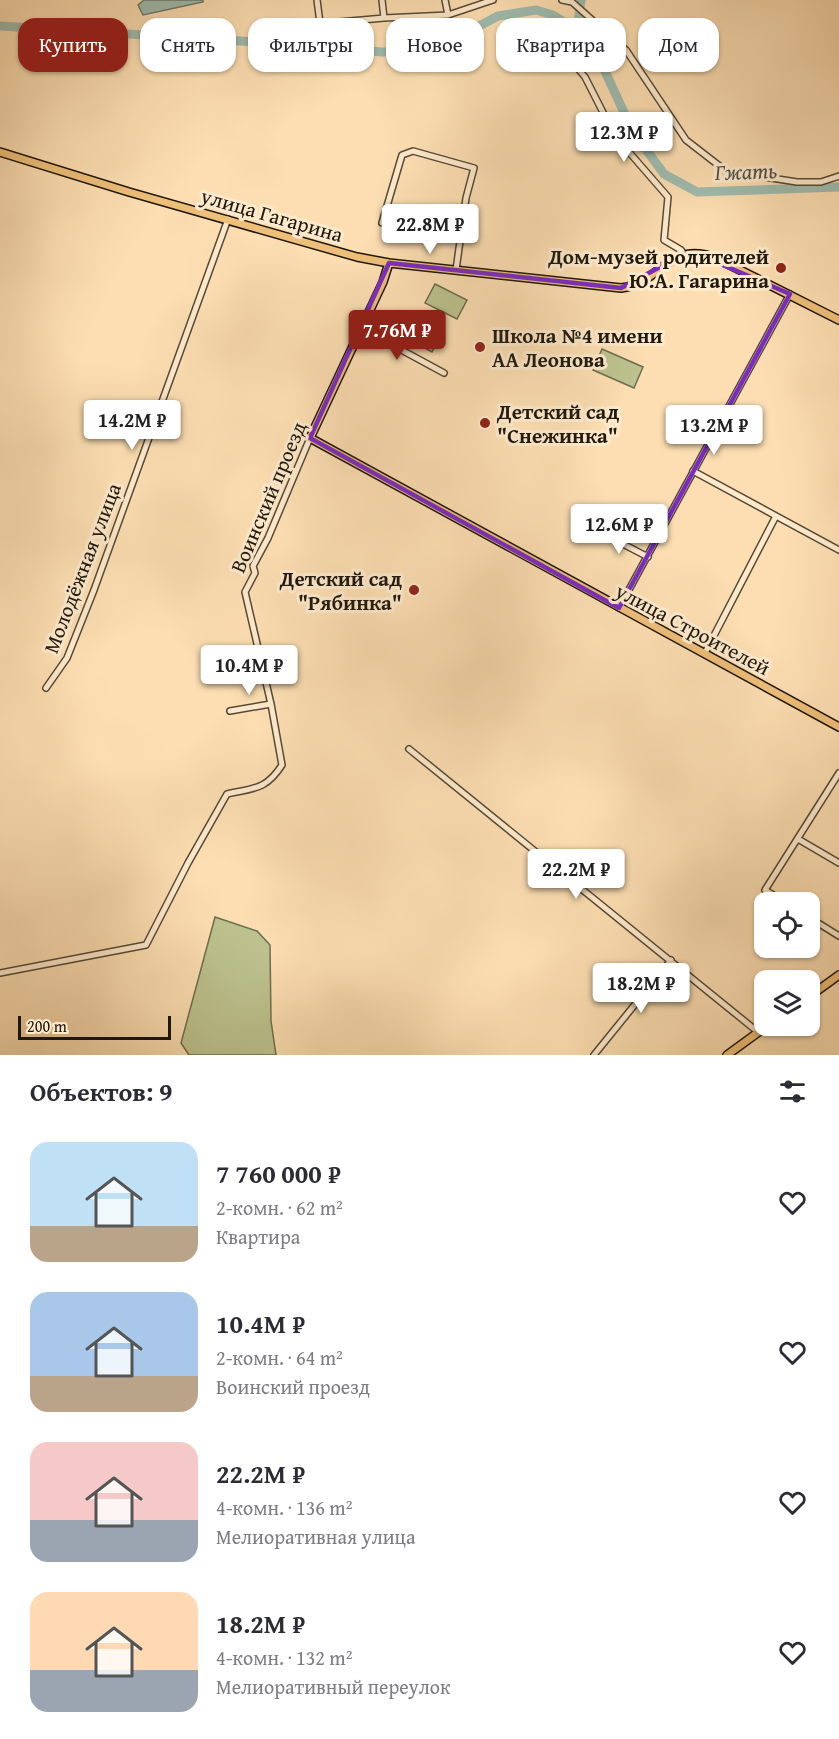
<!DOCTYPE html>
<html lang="ru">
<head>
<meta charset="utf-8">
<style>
	body { margin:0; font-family:"Gentium Book Plus",serif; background:#f2f2f3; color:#2b2b33; height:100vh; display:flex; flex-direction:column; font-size:22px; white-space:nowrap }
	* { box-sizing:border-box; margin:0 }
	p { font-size:20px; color:#7c7c81 }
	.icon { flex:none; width:33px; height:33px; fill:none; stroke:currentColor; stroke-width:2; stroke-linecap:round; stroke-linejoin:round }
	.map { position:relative; height:1055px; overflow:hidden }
	.details { display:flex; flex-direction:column; background:#fff; flex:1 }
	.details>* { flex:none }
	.hud { position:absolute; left:18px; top:18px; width:804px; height:54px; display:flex; gap:12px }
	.buttons { position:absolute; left:754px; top:892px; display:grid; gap:12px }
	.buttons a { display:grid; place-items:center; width:66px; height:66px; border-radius:12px; background:#fff; box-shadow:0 2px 4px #0004; font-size:30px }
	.scale { position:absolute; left:18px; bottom:15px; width:153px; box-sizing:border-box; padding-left:6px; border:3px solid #1f180e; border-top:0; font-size:16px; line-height:21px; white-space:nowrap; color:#1f180e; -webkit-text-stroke:4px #fdeacd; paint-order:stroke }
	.price { position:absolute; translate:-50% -51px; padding:0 14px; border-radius:6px; background:#fff; color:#222; font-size:20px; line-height:39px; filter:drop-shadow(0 2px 3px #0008) }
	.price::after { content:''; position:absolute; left:50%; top:36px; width:18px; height:14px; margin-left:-9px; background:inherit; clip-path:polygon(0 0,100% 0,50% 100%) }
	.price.on { background:#8f2418; color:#fff }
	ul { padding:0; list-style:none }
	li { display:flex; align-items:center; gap:18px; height:150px; padding:0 30px }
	li span { display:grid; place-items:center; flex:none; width:168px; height:120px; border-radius:18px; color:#555 }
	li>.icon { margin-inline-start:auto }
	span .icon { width:72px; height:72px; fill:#fffc; stroke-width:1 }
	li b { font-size:26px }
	h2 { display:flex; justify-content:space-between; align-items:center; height:72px; padding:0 30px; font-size:26px }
	.pill { padding:0 21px; border-radius:18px; background:#fff; box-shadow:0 2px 4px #0004; font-size:21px; line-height:54px }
	.pill.on { background:#8f2418; color:#fff }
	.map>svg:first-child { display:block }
	.green { fill:#bcc28e; stroke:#6e6d4e; stroke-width:1.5 }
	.water { fill:#9fbcb0; stroke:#6c7a6f; stroke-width:1.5 }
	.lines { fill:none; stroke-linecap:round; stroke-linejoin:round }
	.river { stroke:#9fbcb0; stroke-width:9 }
	.minor-casing { stroke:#564a37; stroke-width:8 }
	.major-casing { stroke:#1f180e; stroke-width:10 }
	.minor { stroke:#fdeacd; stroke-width:5 }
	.major { stroke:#eebf79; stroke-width:7 }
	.marked { fill:none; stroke:#7b2cbf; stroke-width:4.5; stroke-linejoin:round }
	.poi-dot { fill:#8f2418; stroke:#fdeacd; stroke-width:2 }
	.labels { text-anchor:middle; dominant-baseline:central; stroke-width:6; stroke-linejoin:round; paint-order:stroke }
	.street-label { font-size:21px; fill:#1f180e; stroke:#fdeacd }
	.poi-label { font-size:21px; font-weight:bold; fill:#1f180e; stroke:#fdeacd; text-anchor:end }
	.water-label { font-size:22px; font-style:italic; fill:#4c5147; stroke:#fdeacd }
</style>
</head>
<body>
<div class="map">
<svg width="839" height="1055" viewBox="0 0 839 1055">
	<rect width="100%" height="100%" fill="#fcdeb2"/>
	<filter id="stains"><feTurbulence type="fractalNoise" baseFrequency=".00333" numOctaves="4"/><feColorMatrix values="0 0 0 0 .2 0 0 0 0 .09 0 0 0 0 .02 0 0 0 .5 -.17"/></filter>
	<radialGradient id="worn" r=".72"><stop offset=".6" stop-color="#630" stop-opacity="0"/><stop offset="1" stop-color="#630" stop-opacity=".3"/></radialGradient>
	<path class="green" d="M435 284 467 300 457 319 425 303Z
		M409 314 443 332 432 352 398 333Z
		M602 349 643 367 634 388 593 370Z
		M215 917 257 931 270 945 271 1021 276 1055H189L181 1043Z"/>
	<path class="water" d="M144 0H203V2L143 15 138 5Z"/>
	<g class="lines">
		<path class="river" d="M0 26 322 46 381 52 432 51 498 16 536 10 553 15 577 30 598 56 633 132 664 174 697 192 839 187
			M577 30 581 0"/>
		<g class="minor-casing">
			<path id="minor" d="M317 0 320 23
				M445 0 448 15
				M562 0 572 2 626 50 686 140 726 171 797 182H821L839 176
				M384 18 448 15 493 0
				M283 27 384 18 382 0
				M568 57 585 77 615 136 668 197 664 240 681 250 684 254
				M382 223 402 155 413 151 474 168 466 198 456 270
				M361 328 444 373
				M693 471 839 550
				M600 532 648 557
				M619 608 790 294
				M705 653 776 516
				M46 688 67 658 94 590 228 219
				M230 711 271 704
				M409 749 758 1032
				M798 839 839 863
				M786 903 765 890 839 773
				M810 918 839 936
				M0 973 146 945 188 863 227 794C254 788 266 790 282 765L271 704 245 592 255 573 253 566 268 538 310 438
				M594 1055 671 960"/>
		</g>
		<g class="major-casing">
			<path id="major" d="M0 152 129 192 357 257 389 263 621 288C663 283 667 239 718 259L839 320
				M389 263 383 282 310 438 839 727
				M810 996 839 975
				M727 1055 767 1026"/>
		</g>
		<use href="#minor" class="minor"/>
		<use href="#major" class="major"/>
	</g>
	<path class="marked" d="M695 253 790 294 619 608 310 438 389 263 621 288 684 254Z"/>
	<g class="poi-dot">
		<circle cx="781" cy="268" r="6"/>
		<circle cx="480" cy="347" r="6"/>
		<circle cx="485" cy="423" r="6"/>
		<circle cx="414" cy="590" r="6"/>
	</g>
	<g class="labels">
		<g class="street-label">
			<text transform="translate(272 215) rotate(16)">улица Гагарина</text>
			<text transform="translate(268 497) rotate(-67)">Воинский проезд</text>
			<text transform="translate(82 568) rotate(-69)">Молодёжная улица</text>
			<text transform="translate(693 629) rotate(28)">улица Строителей</text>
		</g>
		<g class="poi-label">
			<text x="769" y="256">Дом-музей родителей<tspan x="769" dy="24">Ю.А. Гагарина</tspan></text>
			<text x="492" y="335" text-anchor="start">Школа №4 имени<tspan x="492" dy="24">АА Леонова</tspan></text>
			<text x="497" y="411" text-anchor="start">Детский сад<tspan x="497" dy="24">"Снежинка"</tspan></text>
			<text x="402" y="578">Детский сад<tspan x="402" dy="24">"Рябинка"</tspan></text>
		</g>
		<g class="water-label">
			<text transform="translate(746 171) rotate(-2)">Гжать</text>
		</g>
	</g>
	<rect width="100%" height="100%" filter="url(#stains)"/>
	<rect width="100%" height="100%" fill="url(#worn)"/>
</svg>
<div class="buttons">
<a><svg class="icon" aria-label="locate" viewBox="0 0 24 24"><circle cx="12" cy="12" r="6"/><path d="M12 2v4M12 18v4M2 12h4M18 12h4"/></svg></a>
<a><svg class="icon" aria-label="layers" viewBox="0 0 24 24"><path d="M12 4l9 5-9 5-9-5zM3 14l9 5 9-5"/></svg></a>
</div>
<div class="scale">200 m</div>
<b class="price" style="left:624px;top:163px">12.3M ₽</b>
<b class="price" style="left:430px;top:255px">22.8M ₽</b>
<b class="price on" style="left:397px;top:361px">7.76M ₽</b>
<b class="price" style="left:132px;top:451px">14.2M ₽</b>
<b class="price" style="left:714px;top:456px">13.2M ₽</b>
<b class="price" style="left:619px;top:555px">12.6M ₽</b>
<b class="price" style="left:249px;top:696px">10.4M ₽</b>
<b class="price" style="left:576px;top:900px">22.2M ₽</b>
<b class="price" style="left:641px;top:1014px">18.2M ₽</b>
<div class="hud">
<a class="pill on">Купить</a>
<a class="pill">Снять</a>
<a class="pill">Фильтры</a>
<a class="pill">Новое</a>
<a class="pill">Квартира</a>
<a class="pill">Дом</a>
</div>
</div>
<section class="details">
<h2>Объектов: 9<svg class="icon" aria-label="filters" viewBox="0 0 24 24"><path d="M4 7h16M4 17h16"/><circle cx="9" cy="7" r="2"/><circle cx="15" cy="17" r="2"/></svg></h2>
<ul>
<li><span style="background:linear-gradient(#bfe0f5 70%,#b9a48a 0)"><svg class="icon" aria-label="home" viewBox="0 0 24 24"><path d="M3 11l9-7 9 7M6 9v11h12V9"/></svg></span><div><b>7 760 000 ₽</b><p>2-комн. · 62 m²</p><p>Квартира</p></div><svg class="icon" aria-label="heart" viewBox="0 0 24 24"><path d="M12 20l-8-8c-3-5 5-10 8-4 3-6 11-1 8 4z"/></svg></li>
<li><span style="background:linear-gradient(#a9c7e8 70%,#b9a48a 0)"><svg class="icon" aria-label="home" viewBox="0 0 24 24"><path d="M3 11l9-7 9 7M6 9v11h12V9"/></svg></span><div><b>10.4M ₽</b><p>2-комн. · 64 m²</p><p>Воинский проезд</p></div><svg class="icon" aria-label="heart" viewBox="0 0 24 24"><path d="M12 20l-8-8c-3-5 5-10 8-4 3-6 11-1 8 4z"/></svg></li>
<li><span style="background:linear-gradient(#f6c9c9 65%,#9aa5b1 0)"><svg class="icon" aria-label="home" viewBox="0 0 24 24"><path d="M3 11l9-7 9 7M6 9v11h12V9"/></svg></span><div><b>22.2M ₽</b><p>4-комн. · 136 m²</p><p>Мелиоративная улица</p></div><svg class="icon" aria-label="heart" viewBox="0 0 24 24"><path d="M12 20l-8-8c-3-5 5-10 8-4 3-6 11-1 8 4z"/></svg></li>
<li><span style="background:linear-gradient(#ffd9b3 65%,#9aa5b1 0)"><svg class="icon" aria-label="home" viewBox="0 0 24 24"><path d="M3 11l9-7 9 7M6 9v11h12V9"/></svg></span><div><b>18.2M ₽</b><p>4-комн. · 132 m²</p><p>Мелиоративный переулок</p></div><svg class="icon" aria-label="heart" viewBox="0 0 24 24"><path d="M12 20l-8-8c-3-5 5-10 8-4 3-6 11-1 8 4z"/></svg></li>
</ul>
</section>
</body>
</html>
